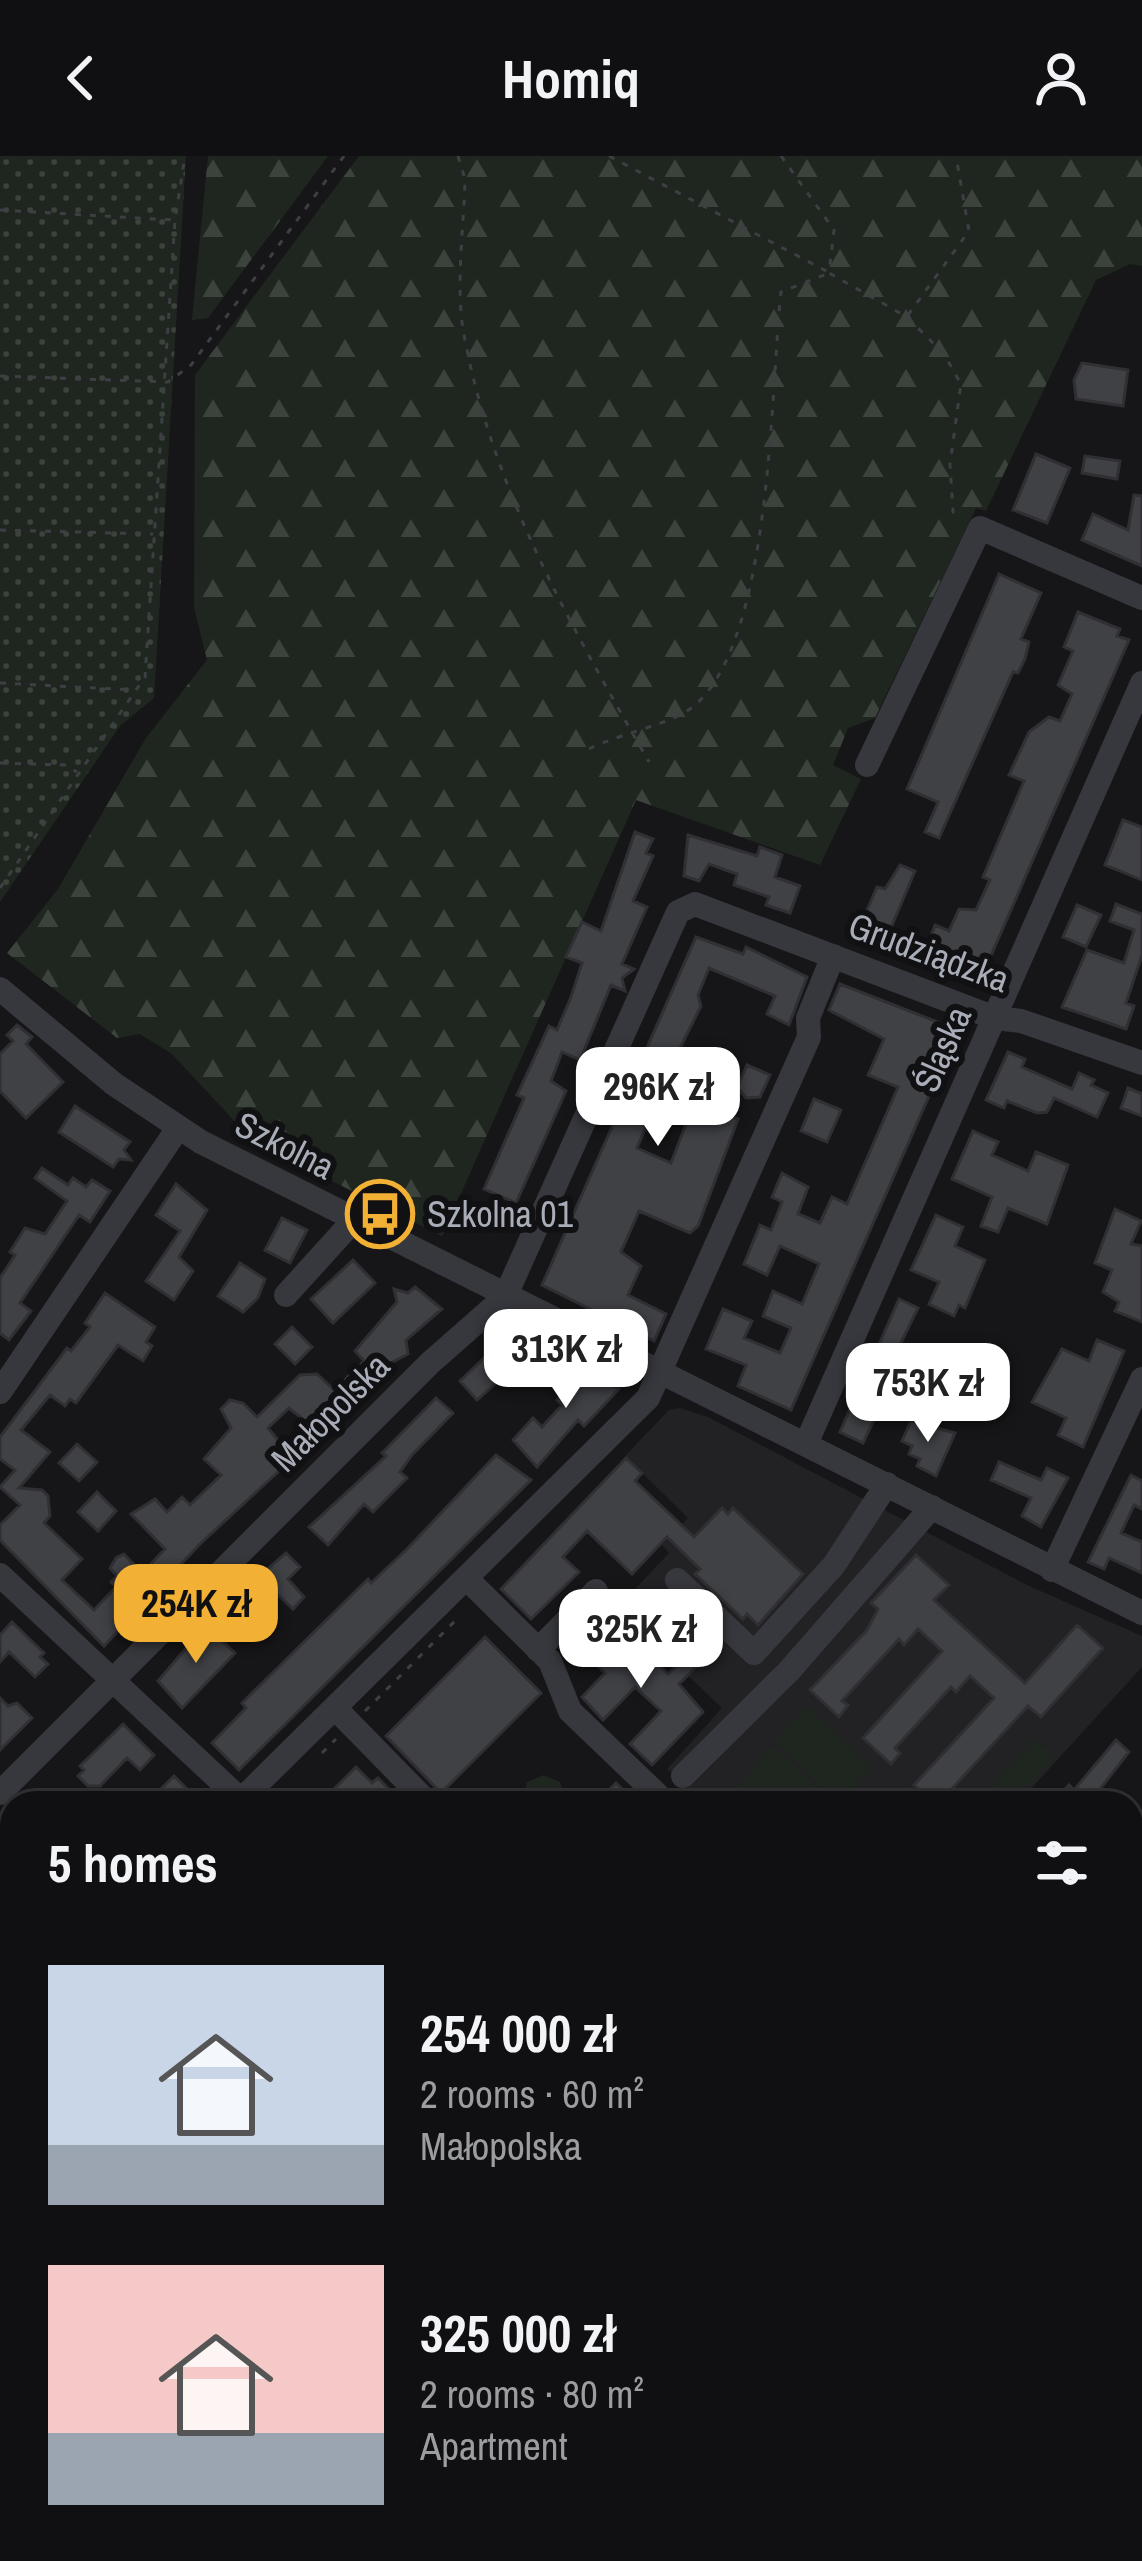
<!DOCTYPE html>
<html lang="en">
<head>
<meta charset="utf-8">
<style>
	body { margin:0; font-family:"Archivo Narrow",sans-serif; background:#1e1e20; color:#f1f3f6; height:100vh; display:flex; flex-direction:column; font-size:45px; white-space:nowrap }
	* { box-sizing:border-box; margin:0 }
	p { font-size:39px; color:#9c9d9f }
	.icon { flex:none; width:66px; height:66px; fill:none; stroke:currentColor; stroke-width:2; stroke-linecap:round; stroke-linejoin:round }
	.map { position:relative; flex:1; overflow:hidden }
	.drawer { position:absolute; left:0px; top:1635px; width:1143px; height:771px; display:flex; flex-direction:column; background:#101012; border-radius:36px 36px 0 0; box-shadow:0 3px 9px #0004,0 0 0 3px #303032 }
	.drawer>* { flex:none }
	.price { position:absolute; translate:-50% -102px; padding:0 27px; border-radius:24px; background:#fff; color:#222; font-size:39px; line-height:78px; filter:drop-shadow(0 3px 6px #0008) }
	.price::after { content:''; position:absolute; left:50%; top:72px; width:36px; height:27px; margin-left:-18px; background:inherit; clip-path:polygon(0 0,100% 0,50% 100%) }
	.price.selected { background:#f2b134; color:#111 }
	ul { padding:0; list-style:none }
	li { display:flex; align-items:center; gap:36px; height:300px; padding:0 48px }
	li span { display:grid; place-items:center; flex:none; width:336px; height:240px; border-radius:0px; color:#555 }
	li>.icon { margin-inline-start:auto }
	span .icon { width:144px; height:144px; fill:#fffc; stroke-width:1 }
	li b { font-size:51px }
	h2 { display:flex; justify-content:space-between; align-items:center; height:144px; padding:0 48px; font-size:51px }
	header { display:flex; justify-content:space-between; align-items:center; height:156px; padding:0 48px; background:#101012; font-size:54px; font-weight:700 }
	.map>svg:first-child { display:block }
	.built { fill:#222225 }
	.grass { fill:url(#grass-dots) }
	.forest { fill:url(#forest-firs) }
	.park { fill:#1e261f }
	.building { fill:#404145; stroke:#303034; stroke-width:3 }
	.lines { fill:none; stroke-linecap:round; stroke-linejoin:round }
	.path { stroke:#3d3f44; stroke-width:3; stroke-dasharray:6 9; stroke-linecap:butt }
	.minor { stroke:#37383d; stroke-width:24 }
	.labels { text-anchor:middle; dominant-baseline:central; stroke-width:12; stroke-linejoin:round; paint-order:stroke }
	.street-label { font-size:36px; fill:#a8adb8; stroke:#111113 }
	.poi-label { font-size:36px; fill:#a8adb8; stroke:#111113; text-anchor:start }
</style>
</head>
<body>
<header><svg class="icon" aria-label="back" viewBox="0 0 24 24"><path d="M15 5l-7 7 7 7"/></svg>Homiq<svg class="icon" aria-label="person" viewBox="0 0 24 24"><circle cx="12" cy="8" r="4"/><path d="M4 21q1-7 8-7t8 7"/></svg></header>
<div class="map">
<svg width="1142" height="2405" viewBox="0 0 1142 2405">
	<defs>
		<pattern id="grass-dots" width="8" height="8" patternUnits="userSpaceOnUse" patternTransform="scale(3)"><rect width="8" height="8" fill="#1e261f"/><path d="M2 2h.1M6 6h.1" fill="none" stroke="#3c433d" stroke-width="1.8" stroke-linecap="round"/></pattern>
		<pattern id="forest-firs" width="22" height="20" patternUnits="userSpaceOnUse" patternTransform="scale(3)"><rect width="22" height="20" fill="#1e261f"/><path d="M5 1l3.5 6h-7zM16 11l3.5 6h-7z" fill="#3c433d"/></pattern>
	</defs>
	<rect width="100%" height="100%" fill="#161618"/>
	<path class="built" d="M680 1252 708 1261 1025 1428 1142 1480V1511L1018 1647H704L667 1613 722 1552 617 1452 669 1397 662 1389 688 1362 625 1300 669 1254Z
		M1131 2312 1142 2320V2358L1131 2372Z"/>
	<path class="grass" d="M0 0H186L154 542 120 570 0 746Z"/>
	<path class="forest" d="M208 0H328L208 162 192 164Z
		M359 0H1142V110L1130 108 1096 124 986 355 976 352 875 562 848 572 833 609 861 623 820 709 636 644 442 1080 254 986 172 898 140 878 117 882 7 797 58 733 146 582 207 504 194 451 195 219Z"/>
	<path class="park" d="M806 1551 872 1610 839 1646 774 1586Z
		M1035 1583 1055 1601 1012 1647H997L986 1636Z
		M772 1590 835 1647H724Z
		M544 1619 560 1626 566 1647H522L527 1626Z
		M12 2133V2394L388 2397 0 2396V2144Z"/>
	<path class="building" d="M1082 207 1128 214 1123 250 1076 243 1074 224Z
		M1036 298 1070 312 1047 367 1013 354Z
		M1085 300 1120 305 1117 323 1082 317Z
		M1134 339 1142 340V410L1082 384 1093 358 1128 374Z
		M999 418 1041 437 1021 483 1029 486 1025 503 1018 517 1013 516 939 682 925 676 938 646 907 633Z
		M1078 456 1120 473 1117 480 1129 484 979 827 923 801 935 769 949 775 959 753 976 754 990 724 983 721 1024 625 1009 619 1029 576 1049 561 1060 565 1072 538 1058 529 1073 495 1064 491Z
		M1123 664 1142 671V724L1105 709Z
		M635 676 653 683 646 697 653 700 633 745 647 751 622 808 634 813 622 822 625 835 611 829 580 904 562 896 551 925 566 935 516 1047 484 1033 524 942 517 939 525 922 549 870 557 874 571 841 582 807 566 801 582 766 601 775Z
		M688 679 757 700 760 691 782 699 775 721 800 730 790 757 766 749 769 741 734 729 737 718 709 708 699 725 684 720Z
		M900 709 915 715 882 793 854 784 877 731 885 733Z
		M1116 748 1142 758V799L1126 847 1134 850 1126 873 1062 851 1087 794 1124 807 1134 774 1110 765Z
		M1077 749 1101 759 1086 791 1063 781Z
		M696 781 743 798 746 791 807 821 789 869 767 858 775 840 709 812 698 839 701 850 679 894 712 907 706 922 673 907 637 992 671 1007 695 945 738 963 698 1070 690 1077 639 1055 621 1096 641 1110 628 1139 666 1158 654 1185 542 1129Z
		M840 828 958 874 791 1254 738 1230 746 1209 706 1193 723 1153 752 1165 744 1182 780 1197 791 1172 763 1160 773 1135 802 1148 819 1108 780 1090 767 1119 744 1108 760 1069 771 1074 782 1046 772 1041 782 1017 808 1031 798 1058 820 1067 832 1041 847 1048 898 931 868 919 884 883 829 854Z
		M17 869 32 881 26 888 63 926 26 962 0 935V898L13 885 7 879Z
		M1008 896 1025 903 1022 911 1072 933 1079 917 1094 924 1091 929 1108 937 1097 961 1054 942 1047 956 1037 957 1007 945 1004 952 986 944Z
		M747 909 770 919 760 941 746 942 737 931Z
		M1128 932 1142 938V960L1121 952Z
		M814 943 841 954 827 986 801 975Z
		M75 950 130 986 124 994 131 1004 119 1003 113 1011 59 976Z
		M973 975 998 986 992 999 1028 1015 1036 996 1068 1009 1047 1068 1008 1052 998 1076 981 1070 992 1041 952 1023Z
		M42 1012 68 1029 73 1022 86 1031 92 1024 110 1035 90 1066 79 1059 20 1147 31 1155 9 1184 0 1177V1122L15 1099 10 1096 25 1072 45 1078 67 1045 35 1022Z
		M176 1028 207 1054 179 1101 193 1115 174 1144 146 1125 180 1075 156 1059Z
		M1115 1053 1141 1065 1131 1088 1142 1090V1166L1115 1155 1119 1146 1103 1136 1112 1114 1095 1107Z
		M936 1059 963 1071 955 1090 985 1104 965 1152 959 1149 954 1160 929 1148 939 1126 911 1114Z
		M282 1062 307 1074 290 1107 265 1094Z
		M353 1104 375 1127 333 1167 311 1143Z
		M240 1107 265 1123 258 1142 243 1156 218 1140Z
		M415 1131 442 1153 406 1184 408 1198 387 1209 319 1276 289 1252 268 1272 293 1302 200 1388 104 1490 0 1384V1369L20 1349 0 1331 15 1314 0 1303V1281L67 1192 71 1195 90 1171 85 1167 105 1137 155 1171 146 1186 152 1190 143 1205 118 1189 76 1247 70 1243 65 1250 50 1239 21 1274 50 1296 19 1332 42 1334 48 1340 50 1360 44 1367 82 1403 62 1424 94 1454 116 1431 111 1426 117 1420 110 1412 116 1402 124 1398 142 1417 165 1393 131 1358 155 1343 167 1356 182 1341 190 1349 221 1319 204 1303 231 1272 221 1253 230 1244 243 1247 257 1261 300 1219 317 1218 334 1234 364 1205 355 1195 397 1146 394 1133 408 1137Z
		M899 1143 918 1152 895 1199 878 1191Z
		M292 1171 312 1191 295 1208 275 1188Z
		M507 1180 534 1210 521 1222 512 1213 477 1244 460 1225Z
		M1097 1184 1124 1195 1083 1291 1058 1279 1066 1262 1032 1246 1062 1193 1089 1205Z
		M566 1204 619 1233 584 1270 578 1264 537 1311 513 1284 533 1262 542 1271 562 1249 557 1244 567 1234 552 1219Z
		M861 1228 879 1236 881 1249 863 1287 840 1276Z
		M436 1242 453 1257 412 1299 400 1316 407 1322 373 1356 364 1348 328 1389 309 1371 386 1300 382 1297Z
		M911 1265 955 1277 936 1320 917 1310 920 1303 909 1298 912 1290 902 1285Z
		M77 1288 97 1306 79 1325 59 1307Z
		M496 1299 531 1324 239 1614 212 1587 246 1552 242 1547 368 1423 371 1427 407 1393Z
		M626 1302 642 1317 635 1325 694 1381 722 1352 728 1358 733 1352 803 1418 758 1469 747 1458 743 1463 695 1418 700 1413 667 1381 632 1418 587 1375 563 1401 579 1416 531 1463 501 1433Z
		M999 1306 1041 1324 1047 1312 1068 1322 1041 1371 1022 1360 1031 1342 991 1324Z
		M1131 1319 1142 1325V1353L1134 1349 1121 1377 1142 1386V1417L1109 1402 1104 1413 1088 1406Z
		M97 1336 116 1355 98 1375 78 1356Z
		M286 1397 300 1411 288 1423 304 1441 293 1453 275 1436 258 1454 240 1437Z
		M916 1399 949 1429 934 1444 1025 1527 1077 1469 1103 1492 1041 1561 1028 1550 947 1638 956 1647H934L914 1629 994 1542 970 1520 956 1536 951 1531 895 1592 900 1597 891 1608 863 1582 942 1495 918 1473 904 1489 899 1483 842 1545 848 1549 839 1561 810 1534 867 1474 878 1453 871 1447Z
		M12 1466 44 1497 40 1501 48 1508 35 1521 9 1496 0 1506V1479Z
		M598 1467 649 1515 657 1507 668 1518 695 1492 705 1502 679 1528 703 1556 652 1609 630 1588 661 1555 635 1531 603 1564 582 1541 605 1517 576 1489Z
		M206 1469 235 1497 182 1552 158 1525Z
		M485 1481 541 1537 441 1637 386 1580Z
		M0 1542 8 1550 17 1547 32 1562 0 1594Z
		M123 1568 154 1599 140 1614 127 1602 100 1630H88L78 1620 84 1614 80 1610Z
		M1116 1584 1129 1596 1089 1647H1052L1069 1629 1074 1634Z
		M356 1611 372 1627 378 1622 402 1647H320Z
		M174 1620 201 1647H147Z
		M616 1627 637 1647H596Z"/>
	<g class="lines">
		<path class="path" d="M458 0 465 23C464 72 455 130 464 179 493 335 571 470 649 606
			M609 0 828 116
			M781 0 834 74 829 117 907 161 944 198 961 228 950 308 953 356 960 360
			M0 54 173 64
			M908 159 969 75 956 0
			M0 220 168 226 191 209 344 0
			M0 374 153 378
			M0 527 134 534
			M589 593C617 579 660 570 684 557 773 505 770 233 781 136L829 117
			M0 607 65 609 77 616
			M0 732 145 521 175 64 185 0
			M365 1555 455 1465
			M322 1597 336 1583
			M0 1907 12 1900
			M0 1947 12 1933
			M0 2203H12
			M286 2405 295 2400
			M535 2405V2394
			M732 2405 733 2394"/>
		<path class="minor" d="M867 609 980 372 1142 442
			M0 833 114 928 201 986 1142 1457
			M286 1139 354 1064
			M0 1236 178 972
			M806 1288 1142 527
			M1052 1414 1142 1223
			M0 1419 241 1644
			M467 1423 550 1505 570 1555 666 1647
			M677 1424 754 1497 834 1409 887 1328
			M538 1494 596 1435
			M336 1553 428 1647
			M683 1620 789 1515 932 1351
			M0 1637 430 1207 505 1141 678 756 695 748 995 862 1021 865 1142 907
			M238 1647 648 1242 809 881 808 862 833 800
			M1131 1717 1142 1705
			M1131 1799 1142 1807
			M0 1876 12 1865
			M0 2008 12 2020
			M0 2110 12 2098
			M396 2394 401 2403
			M316 2405 317 2394
			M1127 2405 1142 2385"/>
	</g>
	<defs>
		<g id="bus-ring" transform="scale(3.45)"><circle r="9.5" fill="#111113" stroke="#f2b134" stroke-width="1.5"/><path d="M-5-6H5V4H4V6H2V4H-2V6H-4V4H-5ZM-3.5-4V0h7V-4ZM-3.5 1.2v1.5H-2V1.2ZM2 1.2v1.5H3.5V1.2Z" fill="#f2b134"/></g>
	</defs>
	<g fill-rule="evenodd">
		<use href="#bus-ring" x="380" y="1058"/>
	</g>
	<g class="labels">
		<g class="street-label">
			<text transform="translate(929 796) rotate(20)">Grudziądzka</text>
			<text transform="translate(942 893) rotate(-66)">Śląska</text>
			<text transform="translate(285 989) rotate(27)">Szkolna</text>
			<text transform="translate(330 1256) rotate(-45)">Małopolska</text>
		</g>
		<g class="poi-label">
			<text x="427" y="1058">Szkolna 01</text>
		</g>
	</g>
</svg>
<b class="price" style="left:658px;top:993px">296K zł</b>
<b class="price" style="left:566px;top:1255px">313K zł</b>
<b class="price" style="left:928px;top:1289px">753K zł</b>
<b class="price selected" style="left:196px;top:1510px">254K zł</b>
<b class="price" style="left:641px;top:1535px">325K zł</b>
<section class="drawer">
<h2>5 homes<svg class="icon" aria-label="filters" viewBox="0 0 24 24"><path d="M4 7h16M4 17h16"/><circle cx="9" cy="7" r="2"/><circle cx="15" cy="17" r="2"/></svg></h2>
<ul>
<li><span style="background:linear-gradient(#c9d6e8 75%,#9aa5b1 0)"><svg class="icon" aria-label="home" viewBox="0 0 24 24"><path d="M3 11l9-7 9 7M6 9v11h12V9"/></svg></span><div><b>254 000 zł</b><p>2 rooms · 60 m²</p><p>Małopolska</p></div></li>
<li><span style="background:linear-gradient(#f6c9c9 70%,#9aa5b1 0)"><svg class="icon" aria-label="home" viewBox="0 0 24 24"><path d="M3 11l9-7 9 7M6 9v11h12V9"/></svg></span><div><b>325 000 zł</b><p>2 rooms · 80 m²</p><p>Apartment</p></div></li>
</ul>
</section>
</div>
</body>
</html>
